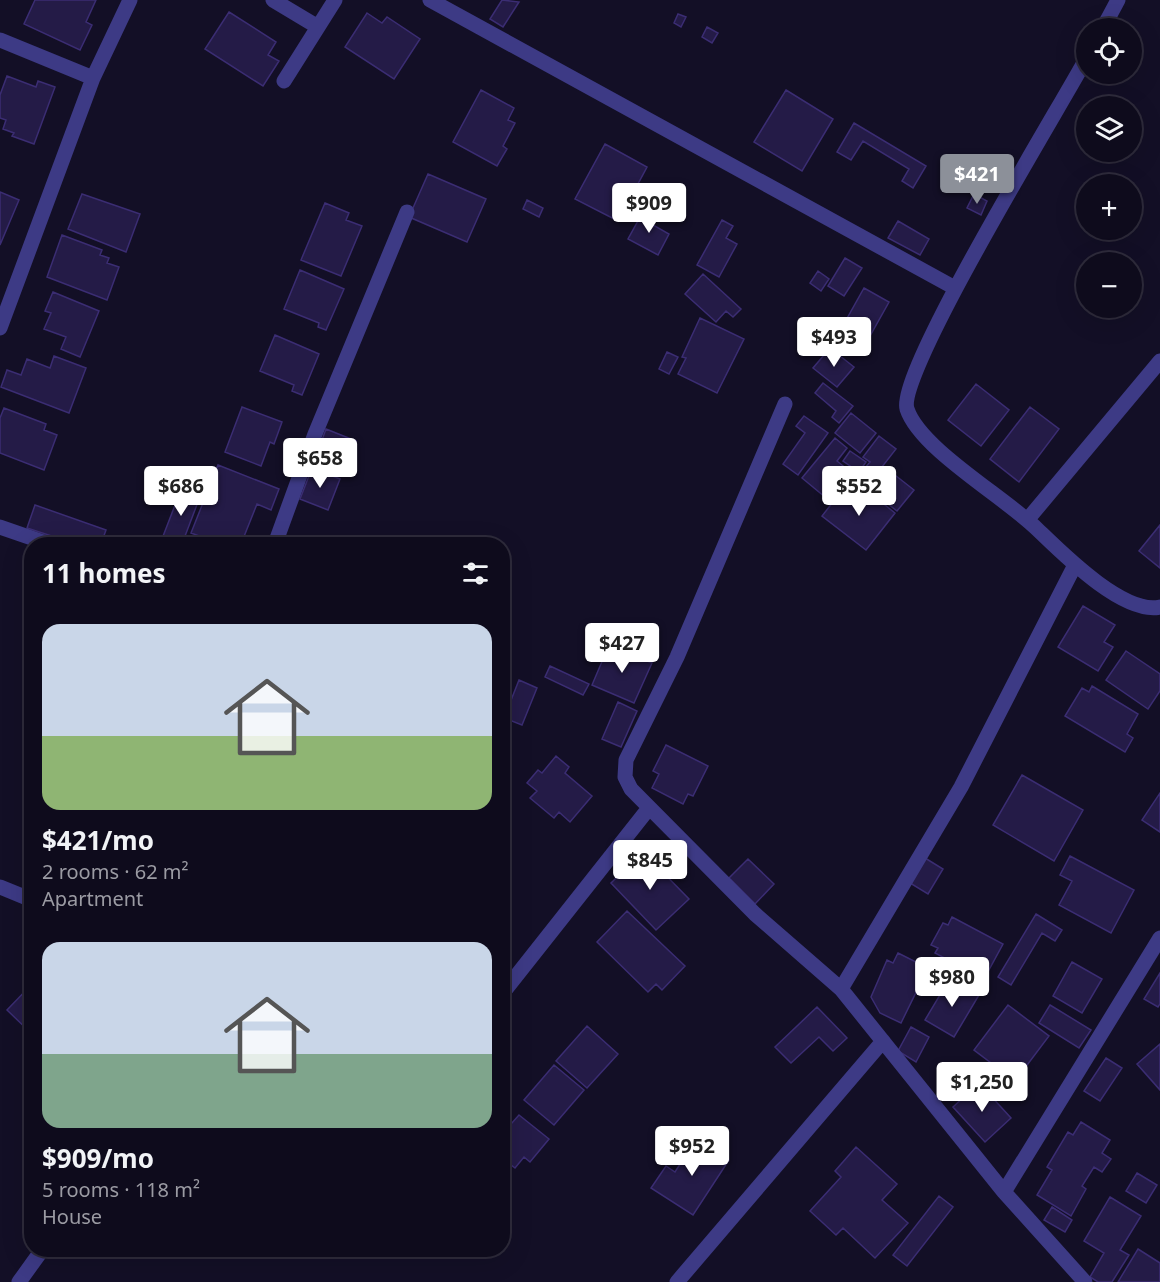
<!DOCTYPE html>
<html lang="en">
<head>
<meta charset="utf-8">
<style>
	body { margin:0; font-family:"Noto Sans",sans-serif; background:#1c1929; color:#f1f3f6; height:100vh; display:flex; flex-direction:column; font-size:22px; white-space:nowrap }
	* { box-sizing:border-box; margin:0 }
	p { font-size:20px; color:#9b9ba3 }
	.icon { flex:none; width:33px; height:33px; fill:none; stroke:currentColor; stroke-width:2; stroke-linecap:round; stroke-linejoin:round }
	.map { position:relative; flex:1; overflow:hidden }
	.details { position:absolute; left:24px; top:537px; width:486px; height:720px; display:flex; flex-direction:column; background:#0e0b1c; border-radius:24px; box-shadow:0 6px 24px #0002,0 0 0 2px #2e2b3b }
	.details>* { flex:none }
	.fabs { position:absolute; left:1076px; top:18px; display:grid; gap:12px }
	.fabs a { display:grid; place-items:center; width:66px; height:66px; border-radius:50%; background:#0e0b1c; box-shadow:0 6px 24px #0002,0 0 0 2px #2e2b3b; font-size:30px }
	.price { position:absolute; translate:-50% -51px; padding:0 14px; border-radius:6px; background:#fff; color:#222; font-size:20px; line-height:39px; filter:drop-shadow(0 2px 3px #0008) }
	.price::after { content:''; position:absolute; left:50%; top:36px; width:18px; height:14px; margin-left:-9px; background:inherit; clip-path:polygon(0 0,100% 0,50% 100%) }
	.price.on { background:#8c9099; color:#fff }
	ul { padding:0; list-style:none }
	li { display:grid; align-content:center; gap:12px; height:318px; padding:0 18px }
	li span { display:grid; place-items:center; height:186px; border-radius:18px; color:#555 }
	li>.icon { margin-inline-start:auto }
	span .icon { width:108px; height:108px; fill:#fffc; stroke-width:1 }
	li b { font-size:26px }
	h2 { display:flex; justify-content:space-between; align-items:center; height:72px; padding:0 18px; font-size:26px }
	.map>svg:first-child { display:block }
	.building { fill:#241b47; stroke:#3b2d73; stroke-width:1.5 }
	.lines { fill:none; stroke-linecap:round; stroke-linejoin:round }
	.minor { stroke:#3d3a85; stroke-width:15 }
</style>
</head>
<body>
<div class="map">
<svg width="1160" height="1282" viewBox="0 0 1160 1282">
	<rect width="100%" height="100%" fill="#130f26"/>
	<path class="building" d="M35 0H96L86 22 92 25 80 50 24 24Z
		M502 0 519 2 503 27 490 19Z
		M229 12 276 42 268 55 279 61 263 86 205 49Z
		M367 13 382 23 387 17 420 39 394 79 345 47Z
		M678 14 686 17 681 27 674 23Z
		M707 27 718 33 712 43 702 37Z
		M7 76 36 87 38 81 55 87 34 144 12 136 14 133 3 129 6 120 0 118V95Z
		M481 90 514 108 508 120 515 123 503 146 507 149 497 166 453 142Z
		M786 90 833 119 802 171 754 142Z
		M854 123 926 166 913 188 902 181 909 169 863 141 851 160 837 152Z
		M605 144 647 167 618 221 575 199Z
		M428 174 486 199 467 242 409 217Z
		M0 192 19 200 0 245Z
		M82 194 140 214 126 252 68 229Z
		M974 194 987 201 981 215 967 208Z
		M527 200 543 208 539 217 523 209Z
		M325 203 349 213 346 220 362 226 341 276 301 260Z
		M644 210 657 217 653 225 669 234 658 255 628 239Z
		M722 220 733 226 726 238 737 244 719 277 697 265Z
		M898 221 929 239 920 255 888 238Z
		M62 235 102 250 100 255 109 258 107 263 119 267 107 300 47 277Z
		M845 258 862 268 844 296 828 286Z
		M300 270 344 289 326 330 318 327 319 323 284 309Z
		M818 271 829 279 821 291 810 283Z
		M703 274 741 309 733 317 726 311 716 322 685 294Z
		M864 288 889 302 870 336 845 322Z
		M53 292 99 311 80 357 61 349 66 337 44 329 51 313 45 311Z
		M700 318 744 339 717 393 678 374 686 358 682 357Z
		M275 335 319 354 302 395 292 391 294 385 260 371Z
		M830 348 854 367 837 387 813 368Z
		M667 352 678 357 669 374 659 369Z
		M54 356 86 368 69 413 1 387 7 370 21 375 27 359 50 368Z
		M823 383 853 406 839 423 832 417 836 411 815 393Z
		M976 384 1009 410 981 446 948 420Z
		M242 407 282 422 274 444 270 442 261 466 225 452Z
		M1030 407 1059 429 1019 482 990 459Z
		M4 408 46 424 44 430 57 435 44 470 0 453V418Z
		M851 413 876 433 860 453 835 433Z
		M804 416 828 433 798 475 783 464 805 433 796 426Z
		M326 429 356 441 344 470 315 459Z
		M879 436 896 449 871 481 861 473 870 462 863 457Z
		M835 438 847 448 837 461 848 470 825 497 802 478Z
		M850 451 866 462 859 472 843 461Z
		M218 465 279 489 271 510 257 504 241 544H221L191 533Z
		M312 468 340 479 328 510 300 499Z
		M886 468 914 490 897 511 869 489Z
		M182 487 201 494 182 544H160Z
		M844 488 858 499 865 489 895 513 866 550 822 516Z
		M35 505 106 530 101 544H76L27 528Z
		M1160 525V568L1139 551Z
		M1083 606 1115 625 1104 642 1113 647 1098 671 1058 647Z
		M609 645 652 663 634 703 592 685Z
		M1126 651 1160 674V691L1148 709 1106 680Z
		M550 666 589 684 583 695 545 677Z
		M519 680 537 688 522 725 504 718Z
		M1092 686 1138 714 1127 734 1133 738 1125 752 1065 716 1082 688 1089 692Z
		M618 702 637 711 621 747 602 739Z
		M666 745 708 766 693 796 688 794 683 804 652 788 659 774 653 771Z
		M556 756 569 767 565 773 592 796 570 822 559 812 554 818 530 798 537 791 527 783 538 770 542 773Z
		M1022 775 1083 810 1054 861 993 825Z
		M1160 793V832L1142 820Z
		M643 852 689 899 656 930 611 883Z
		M1070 856 1134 890 1111 933 1059 905 1072 881 1060 875Z
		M925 858 943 869 928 894 910 883Z
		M748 859 774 884 755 904 729 878Z
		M627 911 685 966 662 990 656 984 648 992 597 942Z
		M1036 914 1062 930 1055 941 1042 933 1011 985 998 977Z
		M952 917 1003 944 984 979 935 953 938 948 931 945 943 923 948 925Z
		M898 953 928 968 901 1023 880 1013 871 997 887 960 893 963Z
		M1072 962 1102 979 1082 1013 1053 996Z
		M1160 973V1004L1158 1007 1144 999Z
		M950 978 979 995 954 1037 925 1020Z
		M32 984V1034L7 1010Z
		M1008 1005 1049 1036 1015 1081 974 1050Z
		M1050 1005 1091 1030 1079 1048 1039 1023Z
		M817 1007 847 1038 833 1051 819 1037 791 1063 775 1047Z
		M587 1026 618 1054 587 1088 556 1061Z
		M911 1027 929 1037 916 1062 898 1051Z
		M1160 1044V1090L1137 1064Z
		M1106 1058 1122 1068 1100 1101 1084 1091Z
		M554 1065 584 1090 554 1125 524 1100Z
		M979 1083 1011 1118 985 1142 953 1107Z
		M519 1115 549 1139 530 1162 524 1157 515 1168 502 1158V1116L511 1124Z
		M1081 1122 1110 1140 1102 1153 1111 1159 1102 1172 1094 1167 1082 1186 1086 1189 1071 1216 1037 1195 1052 1170 1047 1167 1068 1132 1073 1135Z
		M697 1138 729 1160 693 1215 651 1188 666 1166 675 1172Z
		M856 1147 897 1184 882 1200 908 1223 875 1258 843 1228 836 1235 810 1211 841 1177 835 1171Z
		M1137 1173 1157 1185 1146 1203 1126 1191Z
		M939 1196 953 1207 907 1266 893 1255Z
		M1110 1197 1141 1216 1120 1250 1129 1255 1112 1282H1098L1090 1277 1104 1253 1084 1241Z
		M1052 1207 1072 1220 1065 1232 1044 1220Z
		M1138 1249 1160 1263V1282H1118Z"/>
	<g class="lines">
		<path class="minor" d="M273 0 318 27
			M430 0 955 288
			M1103 28 1118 0
			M0 40 93 78
			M1086 59C1059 109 896 374 907 409 920 449 1006 498 1037 529 1062 553 1123 615 1160 607
			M284 81 335 0
			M0 328 93 78 130 0
			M785 404 677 657 626 760 625 777 631 789 755 914 841 989 1004 1192 1085 1282
			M1028 519 1160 361
			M0 527 49 544
			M275 544 315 434 407 212
			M0 887 32 900
			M841 989 961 787 1075 565
			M502 994 649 808
			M1004 1192 1160 938
			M19 1282 42 1250
			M677 1282 883 1041"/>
	</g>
</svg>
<div class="fabs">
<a><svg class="icon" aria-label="locate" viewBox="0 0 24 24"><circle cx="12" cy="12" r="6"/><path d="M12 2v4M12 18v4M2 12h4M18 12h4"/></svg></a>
<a><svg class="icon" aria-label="layers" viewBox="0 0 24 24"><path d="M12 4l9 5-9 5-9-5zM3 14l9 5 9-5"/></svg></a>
<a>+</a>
<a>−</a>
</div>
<b class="price on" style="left:977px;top:205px">$421</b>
<b class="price" style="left:649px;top:234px">$909</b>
<b class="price" style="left:834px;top:368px">$493</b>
<b class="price" style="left:320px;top:489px">$658</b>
<b class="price" style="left:181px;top:517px">$686</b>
<b class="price" style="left:859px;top:517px">$552</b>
<b class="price" style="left:622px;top:674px">$427</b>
<b class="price" style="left:650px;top:891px">$845</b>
<b class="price" style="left:952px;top:1008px">$980</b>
<b class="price" style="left:982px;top:1113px">$1,250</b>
<b class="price" style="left:692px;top:1177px">$952</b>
<section class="details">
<h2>11 homes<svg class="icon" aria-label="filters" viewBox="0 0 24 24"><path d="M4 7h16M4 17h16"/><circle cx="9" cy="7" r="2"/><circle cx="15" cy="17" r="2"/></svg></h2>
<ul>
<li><span style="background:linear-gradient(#c9d6e8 60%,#8fb573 0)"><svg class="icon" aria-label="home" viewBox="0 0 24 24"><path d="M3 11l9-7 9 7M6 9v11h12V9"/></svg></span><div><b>$421/mo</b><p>2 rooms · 62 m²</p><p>Apartment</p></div></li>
<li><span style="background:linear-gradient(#c9d6e8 60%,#7fa58c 0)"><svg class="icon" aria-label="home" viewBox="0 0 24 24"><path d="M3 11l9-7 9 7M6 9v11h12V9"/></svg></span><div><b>$909/mo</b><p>5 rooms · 118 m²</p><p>House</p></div></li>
</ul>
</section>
</div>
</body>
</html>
